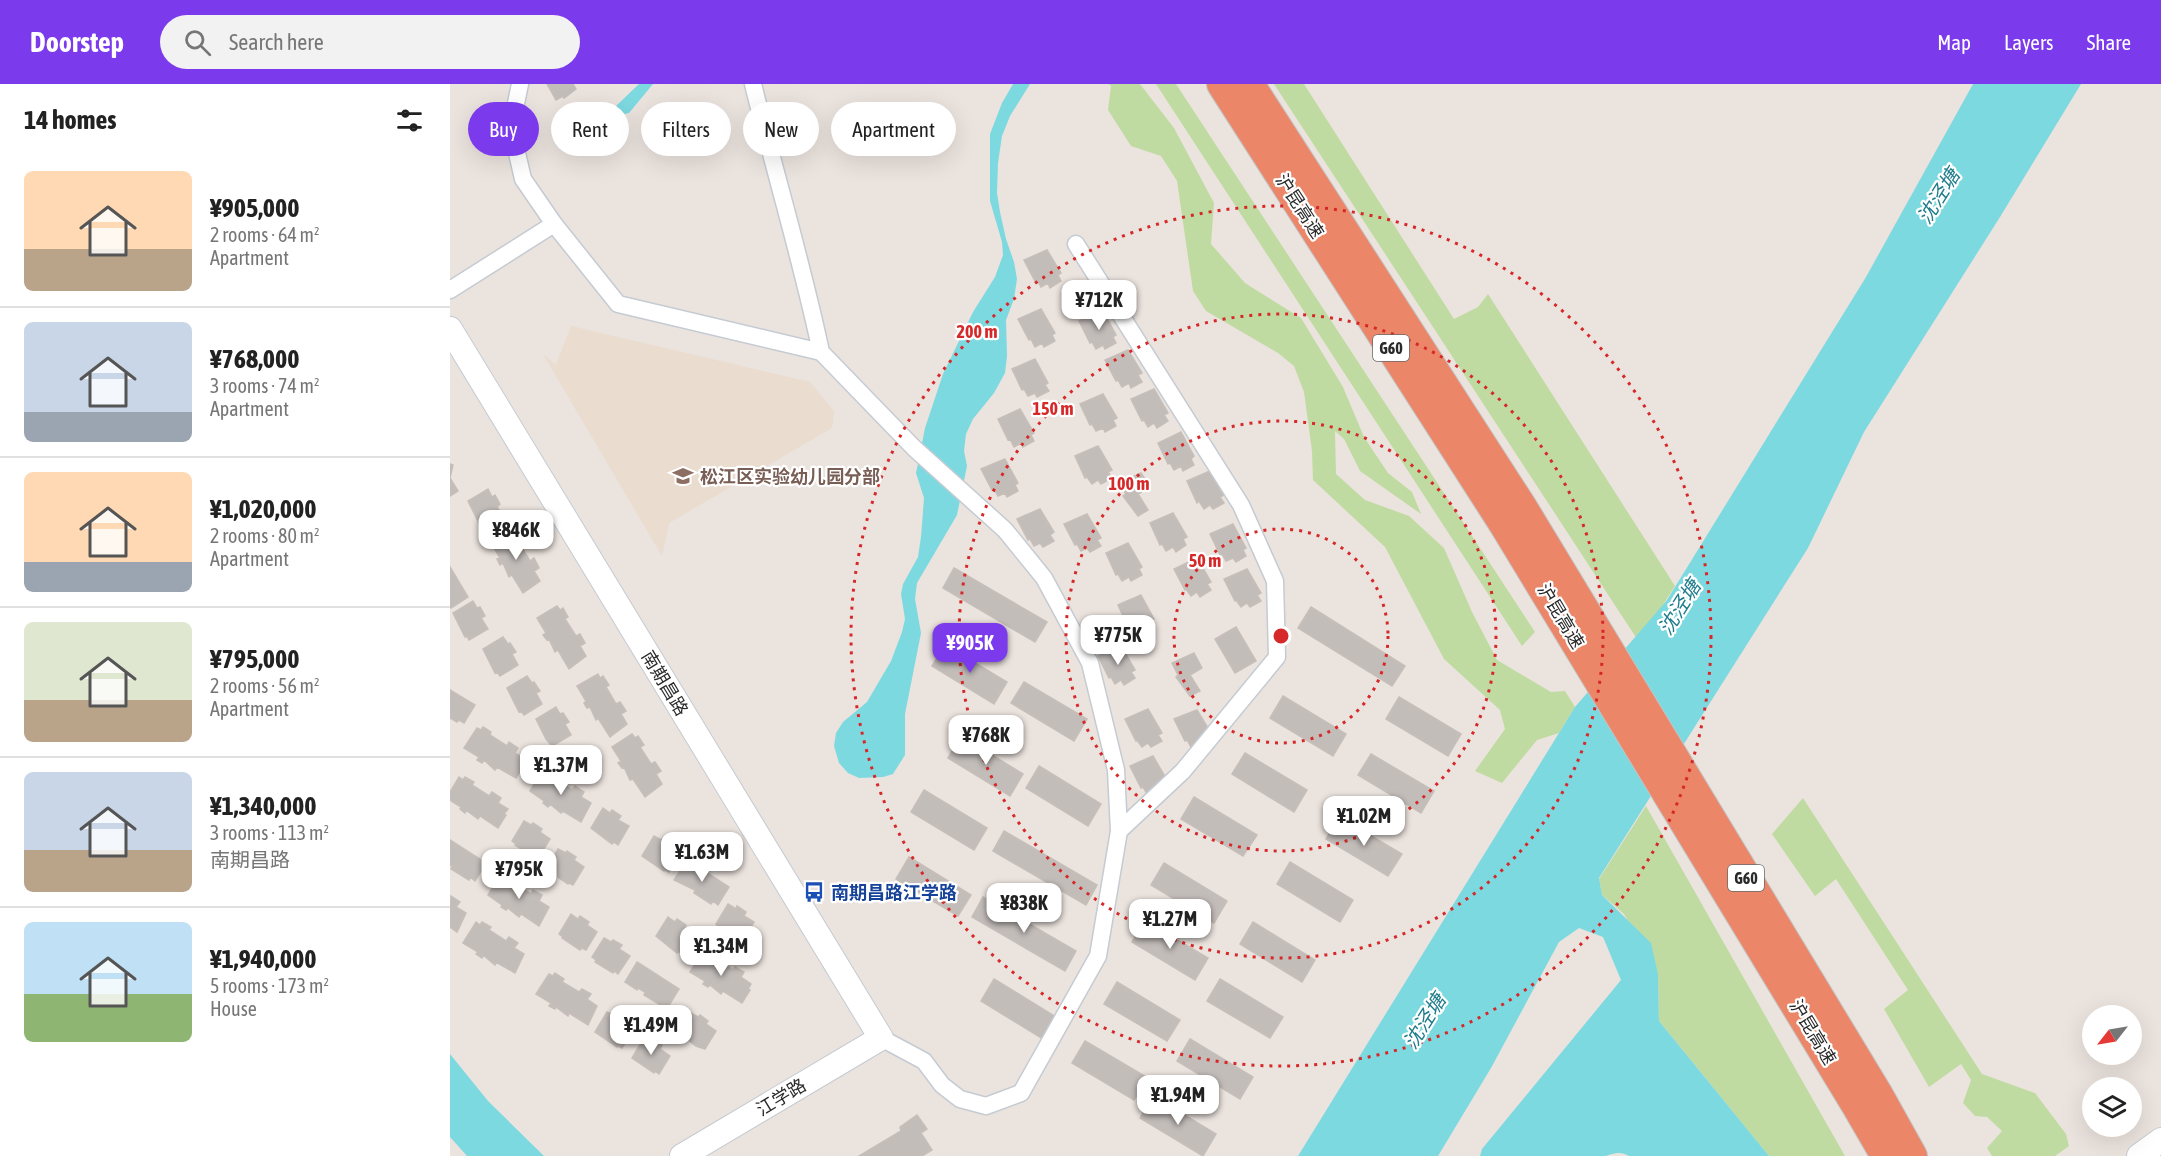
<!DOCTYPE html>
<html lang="en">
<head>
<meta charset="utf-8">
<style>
	body { margin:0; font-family:"Asap Condensed","Noto Sans SC",sans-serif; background:#f2f2f2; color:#222; height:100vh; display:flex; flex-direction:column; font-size:22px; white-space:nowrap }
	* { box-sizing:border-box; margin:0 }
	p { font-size:20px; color:#767676 }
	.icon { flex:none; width:33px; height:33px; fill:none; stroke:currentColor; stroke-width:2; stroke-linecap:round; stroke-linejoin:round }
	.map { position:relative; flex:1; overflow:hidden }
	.panel { display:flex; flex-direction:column; background:#fff; width:450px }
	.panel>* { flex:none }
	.banner { position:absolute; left:18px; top:18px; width:570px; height:54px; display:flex; gap:12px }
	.needle { width:39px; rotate:239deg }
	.buttons { position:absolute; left:1632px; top:921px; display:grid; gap:12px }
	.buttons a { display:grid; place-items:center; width:60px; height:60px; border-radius:50%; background:#fff; box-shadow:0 6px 24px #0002; font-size:30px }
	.price { position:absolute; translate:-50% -51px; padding:0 14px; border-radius:12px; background:#fff; color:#222; font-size:20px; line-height:39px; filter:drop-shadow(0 2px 3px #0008) }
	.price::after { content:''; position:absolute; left:50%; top:36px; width:18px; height:14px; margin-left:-9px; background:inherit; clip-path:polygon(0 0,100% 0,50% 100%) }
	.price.active { background:#7c3aed; color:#fff }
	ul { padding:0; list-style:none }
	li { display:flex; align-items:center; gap:18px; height:150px; padding:0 24px }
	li+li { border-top:2px solid #e0e0e0 }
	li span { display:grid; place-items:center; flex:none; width:168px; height:120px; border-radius:9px; color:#555 }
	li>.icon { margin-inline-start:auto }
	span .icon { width:72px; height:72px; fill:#fffc; stroke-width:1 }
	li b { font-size:26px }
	h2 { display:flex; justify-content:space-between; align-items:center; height:72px; padding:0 24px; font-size:26px }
	.chip { padding:0 21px; border-radius:27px; background:#fff; box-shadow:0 6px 24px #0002; font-size:21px; line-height:54px }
	.chip.active { background:#7c3aed; color:#fff }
	header { display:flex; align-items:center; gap:36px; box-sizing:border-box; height:84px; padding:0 30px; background:#7c3aed; color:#fff }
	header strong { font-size:28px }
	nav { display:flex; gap:33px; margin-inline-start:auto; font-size:21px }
	.search { width:420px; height:54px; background:#f2f2f2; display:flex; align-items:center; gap:15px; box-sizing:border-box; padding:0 21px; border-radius:33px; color:#767676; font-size:22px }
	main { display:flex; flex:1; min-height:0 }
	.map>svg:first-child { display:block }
	.education { fill:#eadccf }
	.green { fill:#c0dba1 }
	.water { fill:#7dd9e0 }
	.building { fill:#c3bdba; stroke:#c6beb8; stroke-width:1.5 }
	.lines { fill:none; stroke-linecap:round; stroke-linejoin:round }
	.street-casing { stroke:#c5cbd2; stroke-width:19 }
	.secondary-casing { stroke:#c5cbd2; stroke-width:26 }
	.highway-casing { stroke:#c3c3c3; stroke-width:32 }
	.street { stroke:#fff; stroke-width:16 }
	.secondary { stroke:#fff; stroke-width:24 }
	.highway { stroke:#eb8768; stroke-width:30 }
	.ring { fill:none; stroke:#d62828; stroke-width:3; stroke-dasharray:3 6 }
	.labels { text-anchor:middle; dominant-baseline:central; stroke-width:4.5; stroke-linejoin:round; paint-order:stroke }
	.shield { fill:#fff; stroke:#6a6a6a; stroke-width:1.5 }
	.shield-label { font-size:16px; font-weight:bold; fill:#2a2a2a }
	.street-label { font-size:18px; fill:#2a2a2a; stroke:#fff }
	.education-label { font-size:18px; font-weight:bold; fill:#785e54; stroke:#fff; text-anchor:start }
	.transit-label { font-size:18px; font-weight:bold; fill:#164399; stroke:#fff; text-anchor:start }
	.water-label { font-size:20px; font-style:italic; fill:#1d7b8b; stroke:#fff }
	.centre { fill:#d62828; stroke:#fff; stroke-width:3 }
	.ring-label { font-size:18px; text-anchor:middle; font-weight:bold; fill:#d62828; stroke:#fff; stroke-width:4.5; stroke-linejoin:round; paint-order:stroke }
</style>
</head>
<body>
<header>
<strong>Doorstep</strong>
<div class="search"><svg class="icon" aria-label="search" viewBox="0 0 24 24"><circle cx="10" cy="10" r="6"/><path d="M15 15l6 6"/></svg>Search here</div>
<nav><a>Map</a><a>Layers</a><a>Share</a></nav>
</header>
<main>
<section class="panel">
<h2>14 homes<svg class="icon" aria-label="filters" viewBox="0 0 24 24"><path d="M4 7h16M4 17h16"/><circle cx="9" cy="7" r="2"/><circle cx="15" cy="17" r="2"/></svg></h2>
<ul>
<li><span style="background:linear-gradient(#ffd9b3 65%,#b9a48a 0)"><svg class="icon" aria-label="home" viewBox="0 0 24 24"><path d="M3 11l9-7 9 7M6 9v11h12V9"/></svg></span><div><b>¥905,000</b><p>2 rooms · 64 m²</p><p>Apartment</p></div></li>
<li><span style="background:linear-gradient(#c9d6e8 75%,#9aa5b1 0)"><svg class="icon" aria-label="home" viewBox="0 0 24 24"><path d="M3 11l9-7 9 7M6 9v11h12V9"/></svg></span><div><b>¥768,000</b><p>3 rooms · 74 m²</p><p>Apartment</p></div></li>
<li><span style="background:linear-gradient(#ffd9b3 75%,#9aa5b1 0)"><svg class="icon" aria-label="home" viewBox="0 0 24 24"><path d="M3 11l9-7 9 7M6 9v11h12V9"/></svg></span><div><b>¥1,020,000</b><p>2 rooms · 80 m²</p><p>Apartment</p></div></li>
<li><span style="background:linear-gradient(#dfe7d0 65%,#b9a48a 0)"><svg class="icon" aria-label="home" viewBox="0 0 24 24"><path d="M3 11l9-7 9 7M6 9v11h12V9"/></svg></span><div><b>¥795,000</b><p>2 rooms · 56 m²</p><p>Apartment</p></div></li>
<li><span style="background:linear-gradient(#c9d6e8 65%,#b9a48a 0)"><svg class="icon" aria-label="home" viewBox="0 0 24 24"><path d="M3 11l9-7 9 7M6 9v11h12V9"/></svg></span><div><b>¥1,340,000</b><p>3 rooms · 113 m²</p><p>南期昌路</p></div></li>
<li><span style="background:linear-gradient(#bfe0f5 60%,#8fb573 0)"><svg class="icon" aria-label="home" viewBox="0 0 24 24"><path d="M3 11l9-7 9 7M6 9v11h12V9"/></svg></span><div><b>¥1,940,000</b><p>5 rooms · 173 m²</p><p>House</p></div></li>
</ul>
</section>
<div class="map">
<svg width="1711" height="1072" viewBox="0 0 1711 1072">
	<rect width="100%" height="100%" fill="#ebe3de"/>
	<path class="education" d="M121 242 360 298 384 327 382 344 219 439 212 472 93 270 106 281Z"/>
	<path class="green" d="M659 0H690L724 44 764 119 761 160 795 199 851 234 893 303 914 353 938 389 962 408 971 430 910 387 894 355 885 347 886 390 915 416 959 432 994 464 1022 528 1047 576 1101 608 1115 607 1125 623 1109 649 1087 656 1052 699 1025 687 1055 645 1050 626 994 575 935 463 863 396 862 367 854 308 844 282 828 269 756 227 743 207 727 97 711 72 681 62 658 26 661 2Z
		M706 0H726L1085 548 1072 562Z
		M824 0H854L1004 235 1028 223 1038 210 1225 502 1189 558Z
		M1353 714 1532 990 1585 1009 1616 1050 1619 1062 1605 1072H1542L1537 1064 1552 1047 1537 1033 1525 1032 1513 1019 1521 996 1511 980 1479 1003 1434 925 1458 906 1386 795 1365 812 1322 750Z
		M1196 722 1395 1072H1319L1209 937 1208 890 1174 830 1152 811 1149 795Z"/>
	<path class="water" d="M189 0H203L179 29 170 31 166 22Z
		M563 0H580L560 32 552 52 548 79 547 109 550 128 556 155 564 178 567 195 564 215 556 236 557 272 555 289 544 309 523 335 516 350 514 367 517 382 507 431 467 499 465 515 471 549 455 630V671L443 690 433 693 409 694 398 689 389 679 384 662 386 649 393 638 417 618 441 577 452 548 455 535 451 510 453 500 468 473 471 453 474 414 466 389 475 344 493 290 523 228 545 193 553 171 552 158 540 117V50L552 19Z
		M1523 0H1631L1550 133 1414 348 1358 464 1149 794 1152 811 1201 859 1208 890 1209 937 1319 1072H1179C1171 1067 1164 1069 1156 1072H1030L1032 1065 1171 896 1153 853 1129 844 1109 858 1041 984 988 1072H848L1125 623 1217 516 1416 193Z
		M0 970 38 1017 94 1072H17L0 1053Z"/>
	<path class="building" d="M97 0H123L126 5 114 14 113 12 106 16Z
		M597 166 611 189 608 191 611 197 600 204 598 199 591 203 587 196 585 197 574 176Z
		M591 225 605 249 602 251 605 257 594 263 592 259 585 263 581 255 579 256 568 235Z
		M653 227 666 251 663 253 666 259 655 265 653 261 646 265 642 258 640 259 629 237Z
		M678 266 692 289 688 291 692 298 681 304 679 299 672 303 668 296 666 297 655 276Z
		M585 275 598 299 595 301 599 307 587 313 585 309 578 312 574 305 572 306 562 285Z
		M704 305 718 329 714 331 718 337 707 344 704 339 698 343 694 336 692 337 681 315Z
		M653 310 667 334 663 336 666 342 655 348 653 344 646 347 642 340 640 341 630 320Z
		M570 325 584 349 581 351 584 357 573 363 571 359 564 363 560 355 558 356 548 335Z
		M731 348 744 372 741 375 744 381 733 387 731 382 724 386 720 379 718 380 708 359Z
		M648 362 662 386 658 388 662 394 651 400 648 396 642 400 637 393 635 394 625 372Z
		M555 375 568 399 565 401 568 407 557 413 555 409 548 412 544 405 542 406 531 385Z
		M0 380 3 381 0 394 8 407 0 412Z
		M760 387 774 411 770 413 774 419 763 425 760 421 754 425 749 417 747 419 737 397Z
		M691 389 700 403 688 410 698 426 688 432 673 412 676 410 669 399Z
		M38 405 42 413 45 411 50 420 47 423 53 433 34 444 32 440 30 441 18 417Z
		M590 425 604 448 600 451 604 457 593 463 590 459 584 462 580 455 578 456 567 435Z
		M723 429 737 453 733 455 736 461 726 468 723 463 716 467 712 460 710 461 700 439Z
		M637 430 651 454 647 456 651 462 640 468 637 464 631 467 627 460 625 461 614 440Z
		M783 440 796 464 793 466 796 472 786 478 783 474 776 477 772 470 770 471 760 450Z
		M61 447 64 451 67 449 72 458 69 459 80 477 84 474 89 484 84 487 90 497 73 509 62 491 59 493 53 479 50 481 47 475 50 474 41 459Z
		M678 459 692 483 689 485 692 491 681 497 679 493 672 497 668 490 666 491 656 469Z
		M747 474 761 498 757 500 761 506 750 513 747 508 741 512 736 505 735 506 724 485Z
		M0 483 18 513 1 524 0 523Z
		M504 484 597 538 585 558 493 504Z
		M797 485 811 509 807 511 811 517 800 523 797 519 791 523 786 516 785 517 774 495Z
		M691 511 704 535 701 537 705 543 694 550 691 545 684 549 680 542 678 543 668 521Z
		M23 517 27 524 30 523 35 532 31 534 38 545 19 556 17 552 15 553 3 529Z
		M107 522 110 526 113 524 118 533 115 535 126 552 130 550 135 559 130 562 136 572 119 585 108 566 105 568 99 555 97 556 93 551 96 549 87 534Z
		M861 523 955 582 942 602 848 544Z
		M786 543 806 577 785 589 765 555Z
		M53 553 58 560 60 559 66 568 62 570 68 581 50 592 47 588 45 589 33 565Z
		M495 561 557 598 544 620 482 582Z
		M671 562 685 586 681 588 685 594 674 601 671 596 665 600 661 593 659 594 648 572Z
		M744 569 752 584 740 591 750 607 740 612 726 593 728 591 722 579Z
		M148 590 150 594 153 592 159 601 156 603 166 620 170 618 176 627 171 630 177 640 160 653 148 634 146 636 140 623 137 624 134 619 136 617 127 602Z
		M77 592 82 599 84 598 90 607 86 609 92 620 74 631 71 627 69 628 57 604Z
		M574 598 637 635 624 657 561 619Z
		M0 606 25 621 14 639 9 636 7 638 0 634Z
		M833 612 896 650 883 672 820 634Z
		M949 613 1011 650 998 672 936 635Z
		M106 623 110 630 113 629 119 638 115 640 121 651 102 662 96 655 86 635Z
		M698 625 712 649 708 651 712 657 701 663 698 659 692 663 687 656 686 657 675 635Z
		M747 626 761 649 741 663 737 656 735 657 724 635Z
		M33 643 41 648 40 651 57 662 59 658 68 664 65 669 75 675 72 681 73 682 66 694 47 683 45 686 34 676 32 679 27 676 29 673 14 664 27 644 31 646Z
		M182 650 185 654 188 652 194 661 190 663 201 680 205 678 211 687 206 690 212 700 195 713 183 695 180 696 174 683 172 684 168 679 171 677 162 663Z
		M511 652 573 690 560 712 498 674Z
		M795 669 857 706 844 728 782 690Z
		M921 670 984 707 971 729 908 691Z
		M703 672 717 696 697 710 693 703 691 704 680 682Z
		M589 682 651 720 638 742 576 704Z
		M92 687 96 690 99 687 107 692 105 695 122 706 125 702 134 708 131 713 141 719 131 738 113 727 111 729 100 720 98 723 93 719 94 717 80 707Z
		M9 693 13 696 15 693 24 698 22 701 39 712 42 708 51 714 48 719 58 725 54 730 56 731 48 744 30 732 28 735 16 726 15 729 10 725 11 723 0 716V708Z
		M474 706 537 744 524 766 461 728Z
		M744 713 807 751 793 772 731 735Z
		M153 724 160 729 162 726 171 732 168 736 179 742 168 761 164 758 162 760 141 744Z
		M889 733 952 770 938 792 876 755Z
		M74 737 81 741 83 739 92 745 90 748 100 755 89 773 85 771 84 773 65 761 66 760 62 757Z
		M554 747 647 801 636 821 543 767Z
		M204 752 211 756 213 754 222 759 220 763 230 769 219 788 215 786 214 787 192 772Z
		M0 756 36 779 25 797 20 793 19 796 1 785 2 782 0 781Z
		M108 765 116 769 117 767 126 773 124 776 134 783 123 801 119 799 118 800 96 785Z
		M459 773 521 811 508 832 446 795Z
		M237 776 279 803 268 821 263 817 261 820 244 809 245 806 224 796Z
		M840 778 903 816 890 838 827 800Z
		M714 779 777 817 764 839 701 801Z
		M57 790 65 796 63 799 81 810 83 806 92 811 89 817 99 823 89 842 71 830 69 833 58 824 56 826 51 823 52 821 38 811 50 791 55 794Z
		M1 812 10 818 6 823 16 829 7 848 0 843Z
		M533 813 626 867 615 887 522 833Z
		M278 820 286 825 287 822 296 828 294 832 304 838 293 857 275 848 266 840Z
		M121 830 128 835 130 832 139 838 137 841 147 848 136 866 132 864 130 866 112 854 113 853 109 850Z
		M218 833 225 838 227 835 236 841 234 845 244 852 232 870 228 867 227 869 206 852Z
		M695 837 758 874 745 896 682 858Z
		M26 838 30 841 32 838 41 843 39 846 56 857 59 853 68 859 64 864 74 870 65 889 46 878 45 881 33 871 32 874 26 870 28 868 13 859Z
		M803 838 865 876 852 898 790 860Z
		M154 854 161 858 163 856 172 861 169 865 180 872 168 890 164 887 163 889 145 878 146 876 142 873Z
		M259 867 268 873 266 876 283 886 285 883 294 888 291 893 301 900 298 905 300 906 292 919 273 907 271 910 260 901 258 903 253 900 255 897 240 888 253 868 257 870Z
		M187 878 229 905 218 923 213 920 212 922 194 911 195 908 188 904 187 906 175 898Z
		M105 889 114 895 112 898 129 908 132 905 141 910 137 915 147 922 138 941 119 929 118 932 106 923 105 925 99 922 101 919 86 910 99 890 103 892Z
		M544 895 606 933 593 955 531 917Z
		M770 895 833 933 820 954 757 917Z
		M667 898 730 936 717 957 654 920Z
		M157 928 165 932 166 930 175 935 173 939 183 946 172 964 168 962 167 963 145 948Z
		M241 929 248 933 250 931 258 937 256 940 266 947 255 965 246 962 228 948Z
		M194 954 212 961 210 965 220 972 209 990 205 987 204 989 182 974Z
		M740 955 803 993 790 1015 727 977Z
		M635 957 698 994 684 1016 622 979Z
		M703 1012 766 1050 753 1072 690 1034Z
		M467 1031 477 1045 471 1049 482 1066 472 1072H409L451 1047 450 1043Z"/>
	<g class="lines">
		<g class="street-casing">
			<path id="street" d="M70 0 61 43 73 95 104 140 168 220 371 268 464 364 555 446 594 494 640 579 666 686 669 747 648 872 571 1009 536 1022 510 1015 492 1001 474 977 431 954
				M303 0C325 89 352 178 371 268
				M626 160 791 421 825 497 827 573 733 687 669 747
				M0 206 104 140"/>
		</g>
		<g class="secondary-casing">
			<path id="secondary" d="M0 245 431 954 232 1072
				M1689 1072 1711 1056"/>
		</g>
		<g class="highway-casing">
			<path id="highway" d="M772 0 1054 440 1407 1022 1436 1072
				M799 0 1073 425 1428 1011 1462 1072"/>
		</g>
		<use href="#street" class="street"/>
		<use href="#secondary" class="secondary"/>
		<use href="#highway" class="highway"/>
	</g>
	<g class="ring">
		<circle cx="831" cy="552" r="107"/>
		<circle cx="831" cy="552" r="215"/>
		<circle cx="831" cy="552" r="322"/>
		<circle cx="831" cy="552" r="430"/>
	</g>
	<defs>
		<g id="school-bare" transform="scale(1.62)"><path d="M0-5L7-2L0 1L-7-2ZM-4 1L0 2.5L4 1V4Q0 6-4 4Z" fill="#8d6e63" stroke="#fff" stroke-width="2.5" paint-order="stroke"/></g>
		<g id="bus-bare" transform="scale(1.62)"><path d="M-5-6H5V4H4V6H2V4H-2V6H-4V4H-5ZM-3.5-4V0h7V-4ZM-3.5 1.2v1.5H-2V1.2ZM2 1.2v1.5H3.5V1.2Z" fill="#1a4fb4" stroke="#fff" stroke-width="2.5" paint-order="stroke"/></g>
	</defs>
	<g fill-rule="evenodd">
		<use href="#school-bare" x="233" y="392"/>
		<use href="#bus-bare" x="364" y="808"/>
	</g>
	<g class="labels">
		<g class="shield">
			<rect x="923" y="251" width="36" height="26" rx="4.5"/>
			<rect x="1278" y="781" width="36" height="26" rx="4.5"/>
		</g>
		<g class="shield-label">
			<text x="941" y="264">G60</text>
			<text x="1296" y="794">G60</text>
		</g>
		<g class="street-label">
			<text transform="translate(850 122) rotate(57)">沪昆高速</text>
			<text transform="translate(1111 532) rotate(59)">沪昆高速</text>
			<text transform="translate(215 599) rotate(59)">南期昌路</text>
			<text transform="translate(1363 948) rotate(59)">沪昆高速</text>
			<text transform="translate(331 1013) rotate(-31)">江学路</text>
		</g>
		<g class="education-label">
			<text x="250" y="392">松江区实验幼儿园分部</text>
		</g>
		<g class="transit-label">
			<text x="381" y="808">南期昌路江学路</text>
		</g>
		<g class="water-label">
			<text transform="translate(1488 112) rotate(-58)">沈泾塘</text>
			<text transform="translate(1229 523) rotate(-58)">沈泾塘</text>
			<text transform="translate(974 937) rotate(-58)">沈泾塘</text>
		</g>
	</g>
	<circle cx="831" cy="552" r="9" class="centre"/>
	<g class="ring-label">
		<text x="527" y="254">200 m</text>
		<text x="603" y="331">150 m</text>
		<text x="679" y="406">100 m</text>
		<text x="755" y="483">50 m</text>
	</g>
</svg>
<div class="buttons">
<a><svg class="needle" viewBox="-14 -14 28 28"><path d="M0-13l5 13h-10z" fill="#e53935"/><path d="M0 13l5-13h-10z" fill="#767676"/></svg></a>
<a><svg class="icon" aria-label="layers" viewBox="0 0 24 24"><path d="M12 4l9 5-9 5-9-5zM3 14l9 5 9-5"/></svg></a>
</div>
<b class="price" style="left:649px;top:247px">¥712K</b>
<b class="price" style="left:66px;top:477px">¥846K</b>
<b class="price" style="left:668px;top:582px">¥775K</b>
<b class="price active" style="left:520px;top:590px">¥905K</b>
<b class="price" style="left:536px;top:682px">¥768K</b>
<b class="price" style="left:111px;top:712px">¥1.37M</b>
<b class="price" style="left:914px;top:763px">¥1.02M</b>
<b class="price" style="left:252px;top:799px">¥1.63M</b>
<b class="price" style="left:69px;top:816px">¥795K</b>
<b class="price" style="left:574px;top:850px">¥838K</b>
<b class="price" style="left:720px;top:866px">¥1.27M</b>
<b class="price" style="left:271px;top:893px">¥1.34M</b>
<b class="price" style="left:201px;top:972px">¥1.49M</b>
<b class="price" style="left:728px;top:1042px">¥1.94M</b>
<div class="banner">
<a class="chip active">Buy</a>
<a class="chip">Rent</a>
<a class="chip">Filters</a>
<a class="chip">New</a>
<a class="chip">Apartment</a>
</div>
</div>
</main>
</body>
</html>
